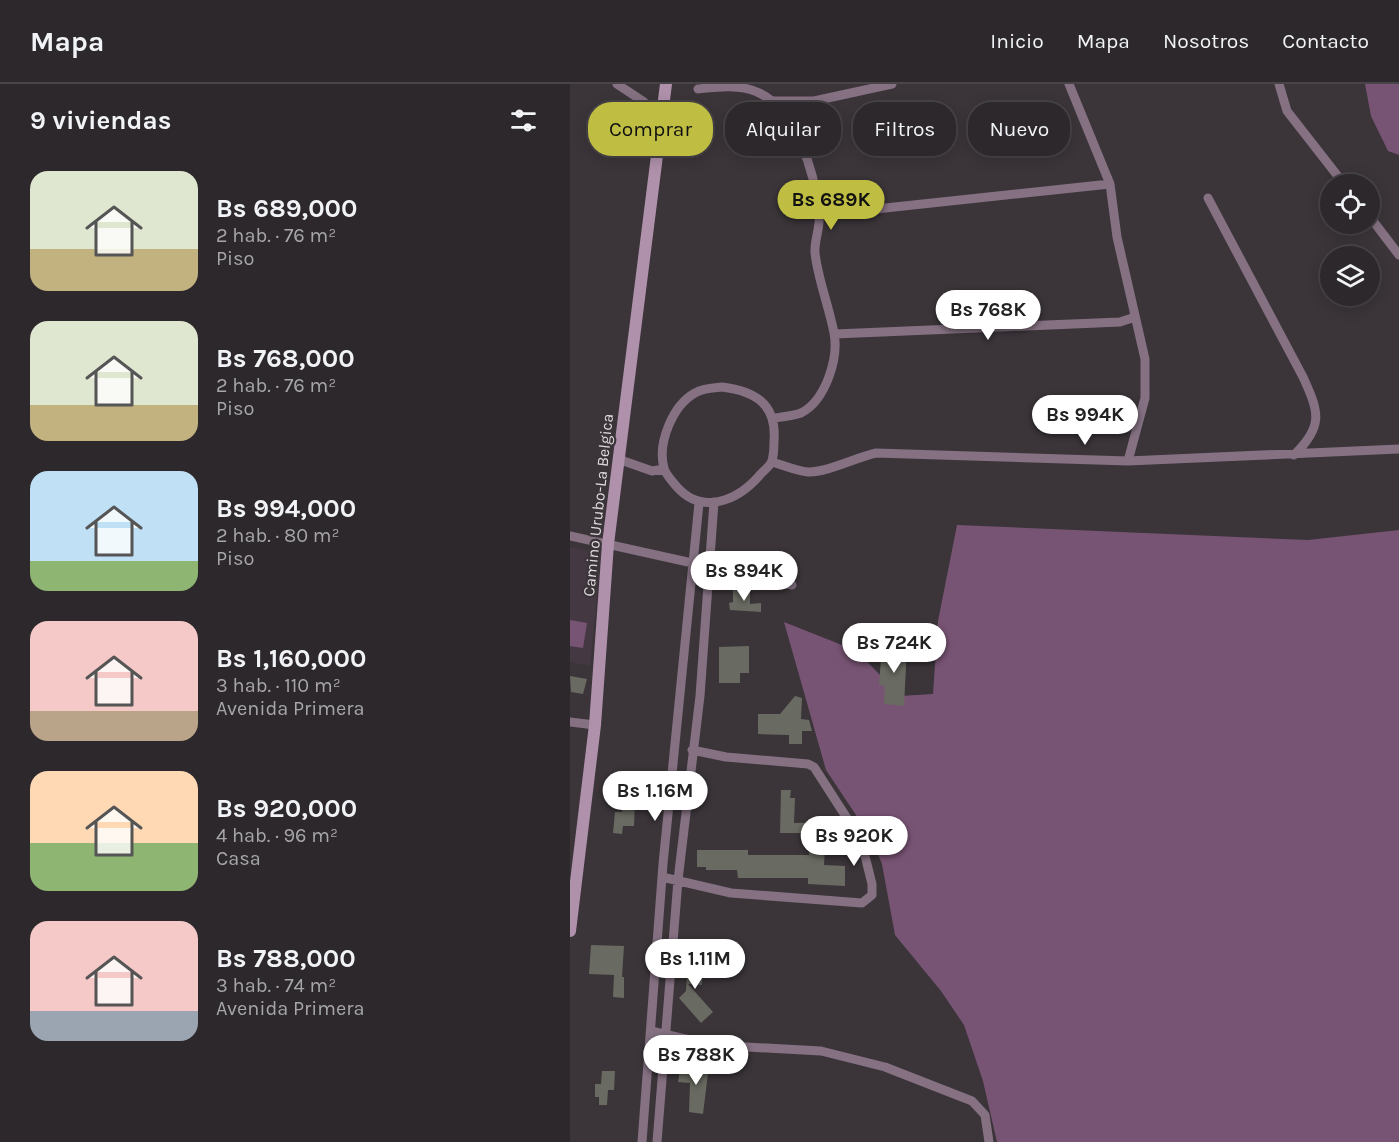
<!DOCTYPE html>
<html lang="es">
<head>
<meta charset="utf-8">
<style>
	body { margin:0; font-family:Karla,sans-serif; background:#343034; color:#f1f3f6; height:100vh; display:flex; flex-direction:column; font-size:22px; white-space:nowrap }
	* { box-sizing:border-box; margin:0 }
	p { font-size:20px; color:#a6a6a9 }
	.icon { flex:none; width:33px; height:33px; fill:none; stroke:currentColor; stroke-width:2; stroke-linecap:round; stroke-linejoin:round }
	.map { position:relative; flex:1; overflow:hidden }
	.panel { display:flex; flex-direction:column; background:#2c282c; width:570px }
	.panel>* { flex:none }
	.hud { position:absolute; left:18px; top:18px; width:570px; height:54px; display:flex; gap:12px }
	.tools { position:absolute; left:750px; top:90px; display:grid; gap:12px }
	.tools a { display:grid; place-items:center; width:60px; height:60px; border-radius:50%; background:#2c282c; box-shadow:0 3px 15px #0003,0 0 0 2px #484448; font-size:30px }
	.price { position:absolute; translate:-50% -51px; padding:0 14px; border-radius:21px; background:#fff; color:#222; font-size:20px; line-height:39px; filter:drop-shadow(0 2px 3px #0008) }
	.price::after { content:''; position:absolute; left:50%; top:36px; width:18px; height:14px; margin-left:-9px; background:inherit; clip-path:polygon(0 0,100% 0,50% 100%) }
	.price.on { background:#bfbe42; color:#111 }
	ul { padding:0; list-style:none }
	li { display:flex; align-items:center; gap:18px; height:150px; padding:0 30px }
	li span { display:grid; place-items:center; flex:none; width:168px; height:120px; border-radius:18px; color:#555 }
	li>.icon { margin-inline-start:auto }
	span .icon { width:72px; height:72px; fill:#fffc; stroke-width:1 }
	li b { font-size:26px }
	h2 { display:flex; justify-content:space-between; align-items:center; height:72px; padding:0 30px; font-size:26px }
	.chip { padding:0 21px; border-radius:24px; background:#2c282c; box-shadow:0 3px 15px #0003,0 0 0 2px #484448; font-size:21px; line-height:54px }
	.chip.on { background:#bfbe42; color:#111 }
	header { display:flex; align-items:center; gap:36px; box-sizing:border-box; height:84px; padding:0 30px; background:#2c282c; border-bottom:2px solid #484448 }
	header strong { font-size:28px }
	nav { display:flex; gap:33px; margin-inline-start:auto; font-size:21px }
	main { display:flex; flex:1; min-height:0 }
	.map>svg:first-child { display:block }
	.built { fill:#443843 }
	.green { fill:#785474 }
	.building { fill:#696a61 }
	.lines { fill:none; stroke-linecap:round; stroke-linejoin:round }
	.minor { stroke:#857182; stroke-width:9 }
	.secondary { stroke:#b091ac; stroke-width:12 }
	.labels { text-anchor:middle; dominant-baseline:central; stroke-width:4.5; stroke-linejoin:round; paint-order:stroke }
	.street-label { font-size:16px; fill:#dedadd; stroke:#3b353a }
</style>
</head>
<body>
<header>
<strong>Mapa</strong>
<nav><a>Inicio</a><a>Mapa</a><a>Nosotros</a><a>Contacto</a></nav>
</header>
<main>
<section class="panel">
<h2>9 viviendas<svg class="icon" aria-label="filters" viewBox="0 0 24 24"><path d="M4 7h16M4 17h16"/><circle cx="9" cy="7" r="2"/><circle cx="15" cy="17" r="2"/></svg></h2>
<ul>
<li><span style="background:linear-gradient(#dfe7d0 65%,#c2b280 0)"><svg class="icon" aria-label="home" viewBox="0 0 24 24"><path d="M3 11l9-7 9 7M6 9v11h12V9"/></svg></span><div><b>Bs 689,000</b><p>2 hab. · 76 m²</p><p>Piso</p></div></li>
<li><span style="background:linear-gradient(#dfe7d0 70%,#c2b280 0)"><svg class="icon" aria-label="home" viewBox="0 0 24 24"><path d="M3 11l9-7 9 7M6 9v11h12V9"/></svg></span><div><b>Bs 768,000</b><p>2 hab. · 76 m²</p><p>Piso</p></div></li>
<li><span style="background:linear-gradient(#bfe0f5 75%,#8fb573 0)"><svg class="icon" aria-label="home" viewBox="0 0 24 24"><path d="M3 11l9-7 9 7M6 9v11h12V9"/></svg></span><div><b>Bs 994,000</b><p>2 hab. · 80 m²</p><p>Piso</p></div></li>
<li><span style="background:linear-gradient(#f6c9c9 75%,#b9a48a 0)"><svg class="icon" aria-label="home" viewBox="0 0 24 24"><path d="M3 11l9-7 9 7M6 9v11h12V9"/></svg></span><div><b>Bs 1,160,000</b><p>3 hab. · 110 m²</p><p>Avenida Primera</p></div></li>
<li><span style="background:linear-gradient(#ffd9b3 60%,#8fb573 0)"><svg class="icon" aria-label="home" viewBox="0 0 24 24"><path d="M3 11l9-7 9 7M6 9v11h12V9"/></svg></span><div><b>Bs 920,000</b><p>4 hab. · 96 m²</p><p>Casa</p></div></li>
<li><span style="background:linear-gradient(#f6c9c9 75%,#9aa5b1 0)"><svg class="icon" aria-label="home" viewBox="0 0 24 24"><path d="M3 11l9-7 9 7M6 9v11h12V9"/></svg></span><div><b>Bs 788,000</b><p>3 hab. · 74 m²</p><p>Avenida Primera</p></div></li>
</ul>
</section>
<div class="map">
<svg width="829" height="1058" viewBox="0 0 829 1058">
	<rect width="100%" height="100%" fill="#3b353a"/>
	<path class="built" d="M0 463 31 470 20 582 0 578Z"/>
	<path class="green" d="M795 0H829V71L818 67 801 32Z
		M387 441 738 456 829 446V1058H427L413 997 394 941 371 907 325 851 312 780 300 752 256 686 214 538 287 567 330 612 363 610 368 537Z
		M0 536 17 539 13 564 0 562Z"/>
	<path class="building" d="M163 506H180V520L191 519V528L160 526 159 519 163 518Z
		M179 562V589H170V599H149V563Z
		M312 562H337L334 622 314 620 315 602 309 601Z
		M0 592 17 595 13 610 1 608Z
		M225 612 232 614 231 635 239 636 242 647H232V660H219V651L188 650V630H210Z
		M59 704 70 705 69 716H65L64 742H53L52 750 43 749 45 728H52L53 708H59Z
		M211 706H221L220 714H225L224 739 264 738V749L237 746 236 749H210Z
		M239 764 255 765 254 781 275 782V802L238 800V794H168L167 786H136V783H127V766H178V771H239Z
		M21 861 54 862 52 893H54V914L43 913 44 891 19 890Z
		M118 872 133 873 132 901 118 900 143 928 131 939 109 914 116 907Z
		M126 980 139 981 133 1030 119 1028 120 999 108 998 110 985 125 986Z
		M32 987H45L44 1006H38L37 1021H29V1013H25V1000H31Z"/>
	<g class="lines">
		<path class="minor" d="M47 0 74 18
			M499 0 540 100 547 153 575 275V314L558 377
			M709 0 717 27 774 100
			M128 5C147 3 169 0 187 8 226 24 245 90 249 129 251 142 244 156 245 169 248 196 259 222 264 249 269 275 255 317 231 329 223 332 212 333 204 334
			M201 17H244L322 0
			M638 114 733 293C749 328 754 342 724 371
			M250 131 540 100
			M800 133 829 171
			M265 250 550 238 565 233
			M152 303C185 307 207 320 204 357 204 363 204 373 201 379 198 384 192 388 189 392 167 417 132 431 107 403 103 398 95 390 94 384 87 359 103 321 125 309 133 304 143 304 152 303Z
			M48 375 82 387 94 385
			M202 378C213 381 227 387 238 388 256 389 287 373 306 369L558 377 829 365
			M0 452 222 501
			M0 638 25 641
			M92 793 161 809 292 819 302 811V800L291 756 244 683 238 680 156 673 122 666
			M81 947 141 961 251 967 315 983 402 1017 415 1031 419 1058
			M72 1058 93 780 129 419
			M87 1058 108 796 130 612 144 418"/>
		<path class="secondary" d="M0 847 25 641 38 460 96 0"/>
	</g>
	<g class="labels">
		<g class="street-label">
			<text transform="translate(28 421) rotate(-84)">Camino Urubo-La Belgica</text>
		</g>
	</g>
</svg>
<div class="tools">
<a><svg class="icon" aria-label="locate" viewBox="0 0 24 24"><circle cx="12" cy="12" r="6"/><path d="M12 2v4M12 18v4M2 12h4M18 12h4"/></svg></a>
<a><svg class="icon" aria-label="layers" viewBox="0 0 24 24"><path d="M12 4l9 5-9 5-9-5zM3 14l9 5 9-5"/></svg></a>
</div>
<b class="price on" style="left:261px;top:147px">Bs 689K</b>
<b class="price" style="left:418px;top:257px">Bs 768K</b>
<b class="price" style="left:515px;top:362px">Bs 994K</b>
<b class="price" style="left:174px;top:518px">Bs 894K</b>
<b class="price" style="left:324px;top:590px">Bs 724K</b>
<b class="price" style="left:85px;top:738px">Bs 1.16M</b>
<b class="price" style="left:284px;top:783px">Bs 920K</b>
<b class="price" style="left:125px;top:906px">Bs 1.11M</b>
<b class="price" style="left:126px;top:1002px">Bs 788K</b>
<div class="hud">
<a class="chip on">Comprar</a>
<a class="chip">Alquilar</a>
<a class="chip">Filtros</a>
<a class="chip">Nuevo</a>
</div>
</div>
</main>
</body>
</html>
